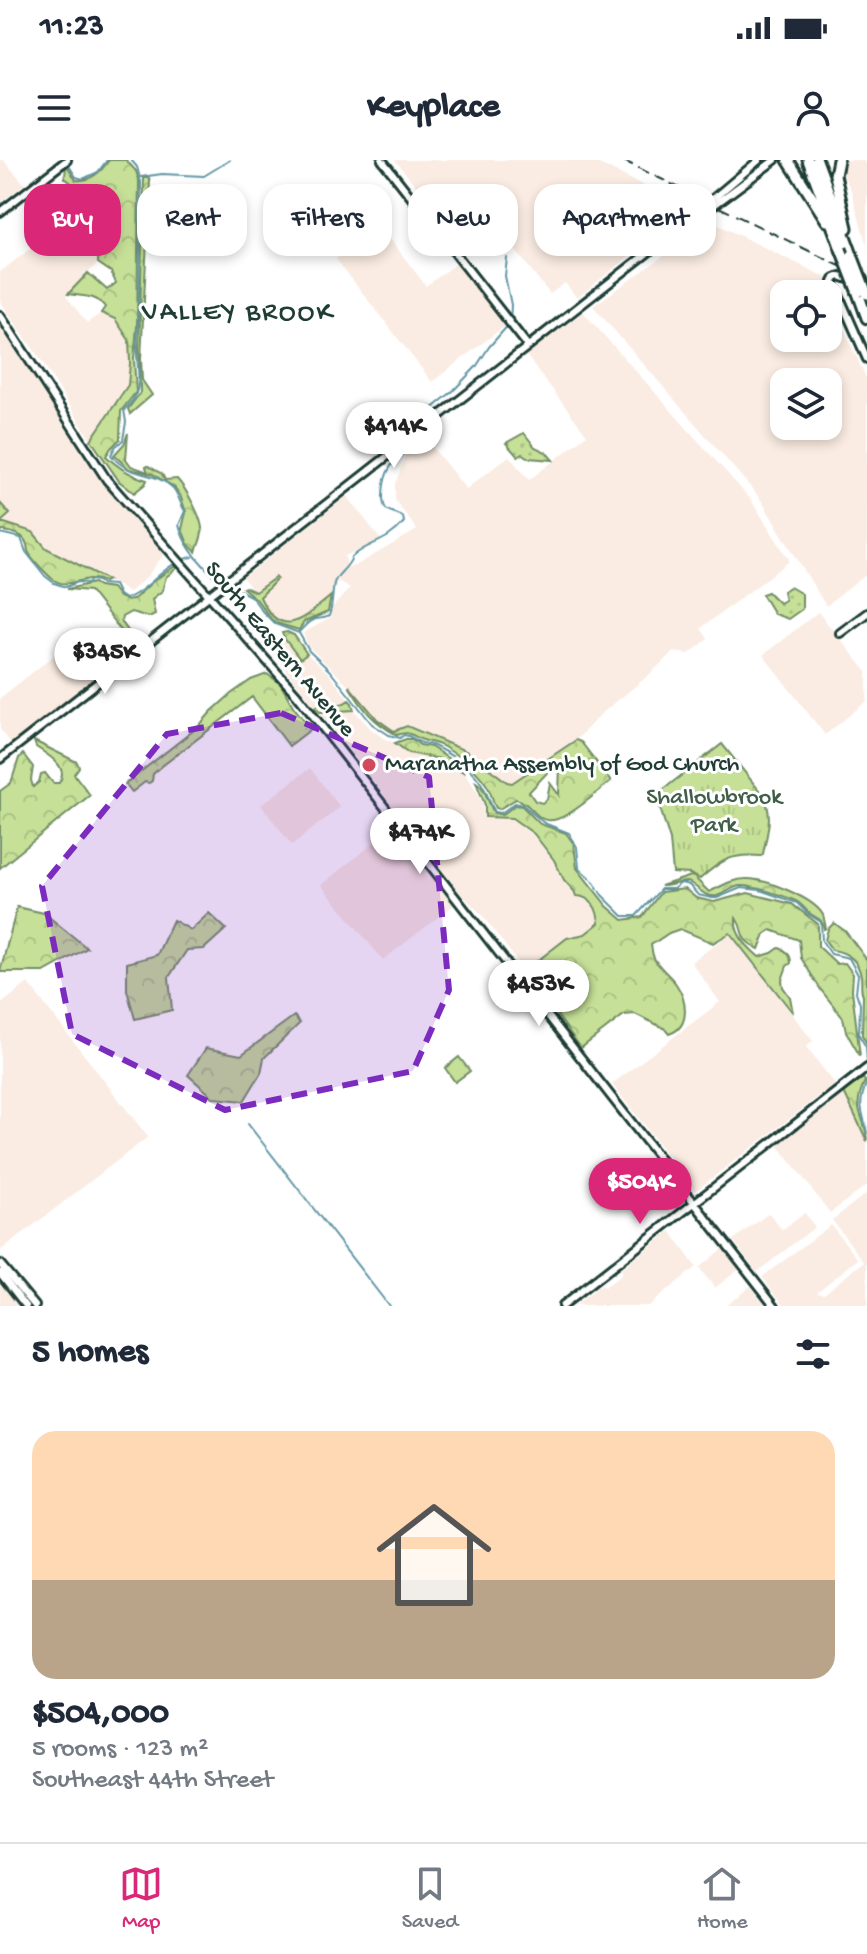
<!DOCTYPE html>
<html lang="en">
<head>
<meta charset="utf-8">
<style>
	body { margin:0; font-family:"Gochi Hand",sans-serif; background:#f6f6f7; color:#1f2937; height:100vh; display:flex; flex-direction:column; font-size:30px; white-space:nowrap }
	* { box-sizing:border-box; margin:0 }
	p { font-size:26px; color:#747a83 }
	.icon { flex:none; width:44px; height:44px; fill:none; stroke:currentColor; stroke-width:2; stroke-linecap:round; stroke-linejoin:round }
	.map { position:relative; height:1146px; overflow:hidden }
	.sheet { display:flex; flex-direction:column; background:#fff; flex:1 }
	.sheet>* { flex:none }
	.hud { position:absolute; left:24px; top:24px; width:820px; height:72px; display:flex; gap:16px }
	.controls { position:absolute; left:770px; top:120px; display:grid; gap:16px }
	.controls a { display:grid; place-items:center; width:72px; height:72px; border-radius:16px; background:#fff; box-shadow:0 4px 12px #0003; font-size:40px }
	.price { position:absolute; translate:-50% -68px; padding:0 18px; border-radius:28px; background:#fff; color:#222; font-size:26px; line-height:52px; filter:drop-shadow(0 2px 4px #0008) }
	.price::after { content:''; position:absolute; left:50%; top:48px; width:24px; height:18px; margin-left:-12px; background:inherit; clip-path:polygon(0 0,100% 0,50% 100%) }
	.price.on { background:#db2777; color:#fff }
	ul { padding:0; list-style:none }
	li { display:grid; align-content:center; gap:16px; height:424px; padding:0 32px }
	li+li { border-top:2px solid #e0e1e3 }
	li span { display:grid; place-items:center; height:248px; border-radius:24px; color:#555 }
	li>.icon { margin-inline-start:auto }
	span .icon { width:144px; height:144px; fill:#fffc; stroke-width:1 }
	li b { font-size:34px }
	h2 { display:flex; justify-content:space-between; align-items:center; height:96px; padding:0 32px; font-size:34px }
	.chip { padding:0 28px; border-radius:24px; background:#fff; box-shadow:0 4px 12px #0003; font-size:28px; line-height:72px }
	.chip.on { background:#db2777; color:#fff }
	.status { display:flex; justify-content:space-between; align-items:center; height:56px; padding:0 40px; background:#fff; direction:ltr }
	.status svg { height:22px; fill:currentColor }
	header { display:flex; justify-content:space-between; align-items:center; height:104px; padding:0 32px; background:#fff; font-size:36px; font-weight:700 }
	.dock { display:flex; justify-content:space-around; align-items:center; height:112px; border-top:2px solid #e0e1e3; background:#fff; font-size:22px; color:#747a83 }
	.dock a { display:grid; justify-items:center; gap:4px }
	.dock .on { color:#db2777 }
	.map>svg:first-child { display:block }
	.built { fill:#faece2; fill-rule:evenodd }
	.grass { fill:url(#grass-dots); stroke:#728e66; stroke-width:2 }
	.forest { fill:url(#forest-crowns); stroke:#728e66; stroke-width:2; fill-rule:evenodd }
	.park { fill:url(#park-tufts); stroke:#728e66; stroke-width:2 }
	.pitch { fill:#c6e097; stroke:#728e66; stroke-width:2 }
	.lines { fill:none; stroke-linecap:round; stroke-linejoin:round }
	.stream { stroke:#6297a5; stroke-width:2 }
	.secondary-casing { stroke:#1f3d34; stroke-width:12 }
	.highway-casing { stroke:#1f3d34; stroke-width:15 }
	.secondary { stroke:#fff; stroke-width:6 }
	.highway { stroke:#fff; stroke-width:9 }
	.rail { stroke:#1f3d34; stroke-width:2; stroke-dasharray:12 6; stroke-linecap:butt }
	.highway-bridge-casing { stroke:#1f3d34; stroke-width:15; stroke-linecap:butt }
	.highway-bridge { stroke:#fff; stroke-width:9 }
	.marked { fill:#7b2cbf; fill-opacity:0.2; stroke:#7b2cbf; stroke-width:6; stroke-dasharray:16 10; stroke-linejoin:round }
	.poi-dot { fill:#d1495b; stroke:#fff; stroke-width:3 }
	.labels { text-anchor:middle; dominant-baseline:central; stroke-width:6; stroke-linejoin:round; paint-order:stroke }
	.street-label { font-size:24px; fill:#1f3d34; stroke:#fff }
	.poi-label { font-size:24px; fill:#1f3d34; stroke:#fff; text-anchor:start }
	.park-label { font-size:24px; fill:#405e48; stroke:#fff }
	.quarter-label { font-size:28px; letter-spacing:2px; fill:#1f3d34; stroke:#fff }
</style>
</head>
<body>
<div class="status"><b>11:23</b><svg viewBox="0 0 49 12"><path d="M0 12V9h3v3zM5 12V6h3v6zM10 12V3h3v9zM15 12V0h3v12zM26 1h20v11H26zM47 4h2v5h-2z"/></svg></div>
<header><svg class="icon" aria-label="menu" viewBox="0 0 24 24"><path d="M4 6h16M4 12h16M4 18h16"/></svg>Keyplace<svg class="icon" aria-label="person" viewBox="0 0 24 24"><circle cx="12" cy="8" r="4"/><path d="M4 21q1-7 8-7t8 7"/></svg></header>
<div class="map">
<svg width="867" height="1146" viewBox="0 0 867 1146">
	<defs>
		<pattern id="grass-dots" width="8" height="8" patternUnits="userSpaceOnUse" patternTransform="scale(2)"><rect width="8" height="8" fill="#c6e097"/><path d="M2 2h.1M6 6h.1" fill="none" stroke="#aac183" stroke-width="1.8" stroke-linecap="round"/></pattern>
		<pattern id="forest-crowns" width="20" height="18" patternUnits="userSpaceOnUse" patternTransform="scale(2)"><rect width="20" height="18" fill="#c6e097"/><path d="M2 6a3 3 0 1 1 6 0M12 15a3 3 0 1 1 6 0" fill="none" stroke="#aac183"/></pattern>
		<pattern id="park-tufts" width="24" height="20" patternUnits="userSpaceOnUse" patternTransform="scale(2)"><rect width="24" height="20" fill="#c6e097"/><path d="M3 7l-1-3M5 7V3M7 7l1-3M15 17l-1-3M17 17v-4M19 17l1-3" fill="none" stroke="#aac183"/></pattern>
	</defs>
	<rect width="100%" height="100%" fill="#fff"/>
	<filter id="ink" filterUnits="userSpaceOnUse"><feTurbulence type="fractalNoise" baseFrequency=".0125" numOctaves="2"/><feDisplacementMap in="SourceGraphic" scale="16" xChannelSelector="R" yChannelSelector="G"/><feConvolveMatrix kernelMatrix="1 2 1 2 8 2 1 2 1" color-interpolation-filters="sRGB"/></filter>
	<g filter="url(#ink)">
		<path class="built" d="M0 0H3L25 24 0 43Z
			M395 0H591L690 48 577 138 565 123 550 134 493 62 448 66Z
			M843 0H862L867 5V86L851 30 840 9Z
			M74 55 99 89 98 103 66 136 87 163 101 153 115 159 129 181 130 203 128 225 91 280 41 200 0 141V112Z
			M712 62 825 117 834 147 867 220V414L826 446 759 337 593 146ZM828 134V178H784V134ZM828 222V266H784V222Z
			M380 66 426 126 457 103 506 165 432 222 336 99Z
			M583 152 751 340 790 401 701 468 708 479 689 494 673 492 649 515 601 554 576 580 512 624 507 622 466 591 407 566 395 571 377 559 349 526 308 486 303 473 331 458V449L350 428 338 421 331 436 306 456 300 460 283 461 276 460 267 453 260 437 277 419 276 418 255 433 243 418 347 336 382 381 345 396 347 407 355 406 417 370 395 340V325L406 295 425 278 466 329 509 296 529 320 587 275 526 195Z
			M0 160 16 182 98 315 164 394 146 418 129 432 91 411 46 388 33 372 0 361 10 354 0 343Z
			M818 452 867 512V541L825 575 763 495Z
			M284 478 300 499 307 494 328 513 349 540 343 545 335 546 328 542 315 547 269 489Z
			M71 482 97 516 11 583 0 569V538Z
			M354 550 370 568 383 578 395 583 409 593 440 599 465 613 478 633 483 645 484 658 511 659 534 676 553 701 563 720 574 732 575 737 580 736 588 740 597 753V763L584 773 567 777 524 810 482 755 460 733 320 552Z
			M310 608 340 647 292 685 261 645Z
			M396 665 455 744 383 800 321 725Z
			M730 774 813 881 806 887 835 924 695 1031 612 924 720 842 691 802Z
			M28 823 148 977 0 1091V845Z
			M844 932 867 981V1025L830 1053 778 985Z
			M867 1033V1146H785L762 1117 831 1065 858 1099 817 1132 824 1133 864 1102 832 1060Z
			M769 1053 782 1070 805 1053 815 1067 757 1112 733 1080Z
			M670 1071 696 1107 648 1146H574L601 1125 604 1128 622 1114 620 1110Z
			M723 1088 739 1109 715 1128 699 1108Z
			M0 1119 21 1146H0Z
			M751 1126 766 1146H725Z"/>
		<path class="grass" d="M524 273 535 287 546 292 553 300 529 298 522 294 518 297 506 283Z
			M790 427 802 434V449L788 459 774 454 762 434 768 432 779 443 785 440 783 431Z"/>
		<path class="forest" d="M109 0H126L136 11 139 21 137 166 134 199 136 232 121 251 120 279 111 288 106 296C119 308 130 315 147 320L145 324 134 333 119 321 91 280 128 225 130 203 129 180 115 159 101 153 105 147C95 134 83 137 68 134L88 113 107 130 116 123 111 112 98 103 99 76 88 57 90 38 65 18 66 4 76 20C91 22 101 12 109 0Z
			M144 18H149L150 21 141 199 142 220 152 235 130 254 128 249 140 233 139 189Z
			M128 273 126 299 131 306 148 312 146 307 148 306 162 314 165 320 177 319C186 329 204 360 202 373 201 379 198 386 196 392L188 384 182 369 186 352 180 335 174 327 152 314 129 309 114 295 124 284Z
			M0 343 10 354 1 362 33 372 46 388 108 420 104 422C86 412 70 431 54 420 48 416 30 397 28 391 27 389 28 387 27 385 24 373 10 372 0 370Z
			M175 406 177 408 166 417 162 431 152 439 155 454 149 457 131 452 122 457 121 461 137 483 134 487 90 431 67 429 94 423 99 426 112 428 119 437 128 441 135 438 152 422Z
			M276 417 277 419 260 437C281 482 304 458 331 436L328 452 304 462 299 470 276 463 271 459 256 439 243 428 245 427 255 432Z
			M287 472 294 475 307 494 300 499 284 478 282 473Z
			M267 514 280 523 293 546 311 569 289 586 252 537 162 606 153 614 152 621 149 623 145 622 132 632 125 624 199 566 211 552 231 534 251 520Z
			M349 526 377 559 394 571 407 566 466 591 507 622 512 623 576 580 581 582 611 621C596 632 559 670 541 658 532 652 528 642 516 639L499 649 496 648C492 640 491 631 486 624 477 610 458 595 444 587 436 582 427 582 420 579 410 574 407 571 397 575 373 562 363 549 349 526ZM556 603 560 604 559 635 550 623 547 639 542 643 535 641 529 632Z
			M349 540 352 543 354 550 320 552 315 547C331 537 335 551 349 540Z
			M406 579H412L420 585 431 587 461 607 465 613 440 599 409 593 395 583Z
			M34 581 77 602 79 607 74 614 90 635 0 708V631L11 623 19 598 23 594 33 607 31 620 33 627 39 622 41 614 45 613 53 623H59C70 607 48 595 36 587Z
			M476 622C486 628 488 643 494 653L502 655 515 645 522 646 540 664 566 673 574 684 577 708 607 746 623 760 642 757 661 732 685 729 696 738 714 742 748 733 792 744 818 764V786L837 804 845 803 853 814 852 830 860 896 846 872 843 858 821 830 801 798 799 780 771 770 765 774 759 789C735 777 747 774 736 758 734 775 747 786 759 797L772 793 779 788C786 790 791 794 791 803L787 806 782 820 783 827 790 837 793 853 730 773 713 783 680 769 669 773 651 785C652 790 652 794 654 798 659 808 670 815 676 824 687 840 691 867 669 874L664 868 635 854 624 855 581 888 529 817 527 818V809L567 778 585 774 599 763C598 749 591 736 576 736L574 731 564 720 554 700 534 674 512 658 485 657V645Z
			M691 716 694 717 709 732C720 727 732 719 745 719 764 718 814 738 823 755 824 757 825 765 826 768L824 769C822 757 816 759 808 752 805 749 803 746 799 743 791 737 750 725 740 726 732 727 725 734 717 736 704 738 699 728 690 723 684 719 671 727 661 726Z
			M17 747 44 753 87 788 44 812H0Z
			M209 753 226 769 204 789 187 790 169 817 172 850 135 859 127 830V803L157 795 173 760 191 770Z
			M834 763 845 771 867 800V884L862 875 863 836C860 829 862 823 861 816 858 800 847 792 832 790L825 780 828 769Z
			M294 856 300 863 264 898 261 913 244 941 214 938 188 915 206 888 241 895Z
			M863 918 865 921C850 953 866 953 867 981L844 932Z"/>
		<path class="park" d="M722 584 763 635C774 655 767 673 763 694L761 696C732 693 721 700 700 719L690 714 673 713 670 680 656 635Z"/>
		<path class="pitch" d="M459 897 470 911 455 922 445 908Z"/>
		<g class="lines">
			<path class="stream" d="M131 0 137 7 141 22C140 77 140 132 137 187 136 201 141 216 137 230 136 237 129 245 124 250L126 262 123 280 115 287 111 295C129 318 154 310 173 328 179 335 180 344 185 351L179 365C185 389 201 402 217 420
				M68 4 76 17 83 19 98 12 107 0
				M141 17 162 14 204 16 230 0
				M412 272 411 267 414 263 452 232 476 207 489 187 510 163 511 145 505 116 507 98
				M0 373 21 378 26 392 45 416 54 423 66 427 78 422 88 423 91 420 98 421 102 424 114 425 119 435 125 439C148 432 166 400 193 397
				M232 426 252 437 262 451 275 464 299 473 309 491 330 511 372 564 389 575 400 578 404 575C412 576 414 580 422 583 426 584 430 584 434 586 452 595 475 610 484 628 489 637 489 642 495 652L501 653 515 643 523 645 544 663 569 673 577 687 579 708 593 721 602 735 623 756H636L661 729H673L681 723 689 725 698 735 712 738H717L741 728 760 730 797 743 808 754 821 762 822 781 831 794 849 798 858 815 856 832 860 844 859 875 866 887 867 902
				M299 472C304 467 308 461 315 459 321 458 323 459 329 456 333 445 332 434 334 423 337 413 347 410 352 397 370 381 386 384 404 362L403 357C398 353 391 353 386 349 384 346 383 341 383 337 383 322 387 307 399 297 407 290 412 288 414 277
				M867 921C857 949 862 946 867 973
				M248 964 389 1146"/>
			<g class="secondary-casing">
				<path id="secondary" d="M382 0 528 186
					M0 52 67 0
					M687 65 775 0
					M853 121 840 116 835 118 833 122 867 199
					M0 155 107 320 297 535 775 1146
					M840 473 867 453
					M0 599 664 80 759 0
					M0 1104 35 1146
					M0 1113 26 1146
					M562 1146 867 908"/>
			</g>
			<g class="highway-casing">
				<path id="highway" d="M788 0 827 61
					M808 0 841 89
					M817 0 852 95
					M838 0 835 15 847 68
					M858 133 867 158"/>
			</g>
			<use href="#secondary" class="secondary"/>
			<use href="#highway" class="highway"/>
			<path class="rail" d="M622 0 867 119"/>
			<g class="highway-bridge-casing">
				<path id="highway-bridge" d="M841 89 858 133
					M852 95 867 134"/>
			</g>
			<use href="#highway-bridge" class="highway-bridge"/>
		</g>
	</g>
	<path class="marked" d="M281 553 429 617 449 830 413 911 225 950 72 874 42 726 167 574Z"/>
	<circle class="poi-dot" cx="369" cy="605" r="8"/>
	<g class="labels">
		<g class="street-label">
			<text transform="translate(279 490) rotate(50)">South Eastern Avenue</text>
		</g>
		<g class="poi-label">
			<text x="385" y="605">Maranatha Assembly of God Church</text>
		</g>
		<g class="park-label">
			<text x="714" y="638">Shallowbrook<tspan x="714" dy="28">Park</tspan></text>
		</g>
		<g class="quarter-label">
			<text x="238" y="153">VALLEY BROOK</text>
		</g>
	</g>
</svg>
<div class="controls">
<a><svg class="icon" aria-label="locate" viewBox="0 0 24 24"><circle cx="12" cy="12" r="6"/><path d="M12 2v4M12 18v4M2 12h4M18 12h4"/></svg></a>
<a><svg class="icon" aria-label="layers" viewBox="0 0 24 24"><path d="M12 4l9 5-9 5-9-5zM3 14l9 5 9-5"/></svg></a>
</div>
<b class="price" style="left:394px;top:310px">$414K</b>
<b class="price" style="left:105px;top:536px">$345K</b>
<b class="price" style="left:420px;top:716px">$474K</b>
<b class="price" style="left:539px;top:868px">$453K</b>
<b class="price on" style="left:640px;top:1066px">$504K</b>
<div class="hud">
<a class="chip on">Buy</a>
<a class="chip">Rent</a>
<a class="chip">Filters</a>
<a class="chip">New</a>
<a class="chip">Apartment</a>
</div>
</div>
<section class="sheet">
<h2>5 homes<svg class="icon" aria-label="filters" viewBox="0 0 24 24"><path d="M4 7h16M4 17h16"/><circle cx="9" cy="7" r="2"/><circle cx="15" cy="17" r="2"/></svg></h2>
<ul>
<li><span style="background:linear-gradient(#ffd9b3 60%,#b9a48a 0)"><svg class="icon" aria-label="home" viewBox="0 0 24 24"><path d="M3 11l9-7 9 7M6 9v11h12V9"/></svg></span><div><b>$504,000</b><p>5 rooms · 123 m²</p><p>Southeast 44th Street</p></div></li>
</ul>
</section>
<nav class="dock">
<a class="on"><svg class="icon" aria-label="map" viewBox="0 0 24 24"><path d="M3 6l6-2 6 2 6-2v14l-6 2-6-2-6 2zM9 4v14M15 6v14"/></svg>Map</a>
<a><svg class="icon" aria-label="saved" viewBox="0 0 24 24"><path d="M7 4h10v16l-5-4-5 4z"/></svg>Saved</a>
<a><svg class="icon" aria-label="home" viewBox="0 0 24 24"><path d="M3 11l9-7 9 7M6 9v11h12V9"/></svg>Home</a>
</nav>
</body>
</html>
